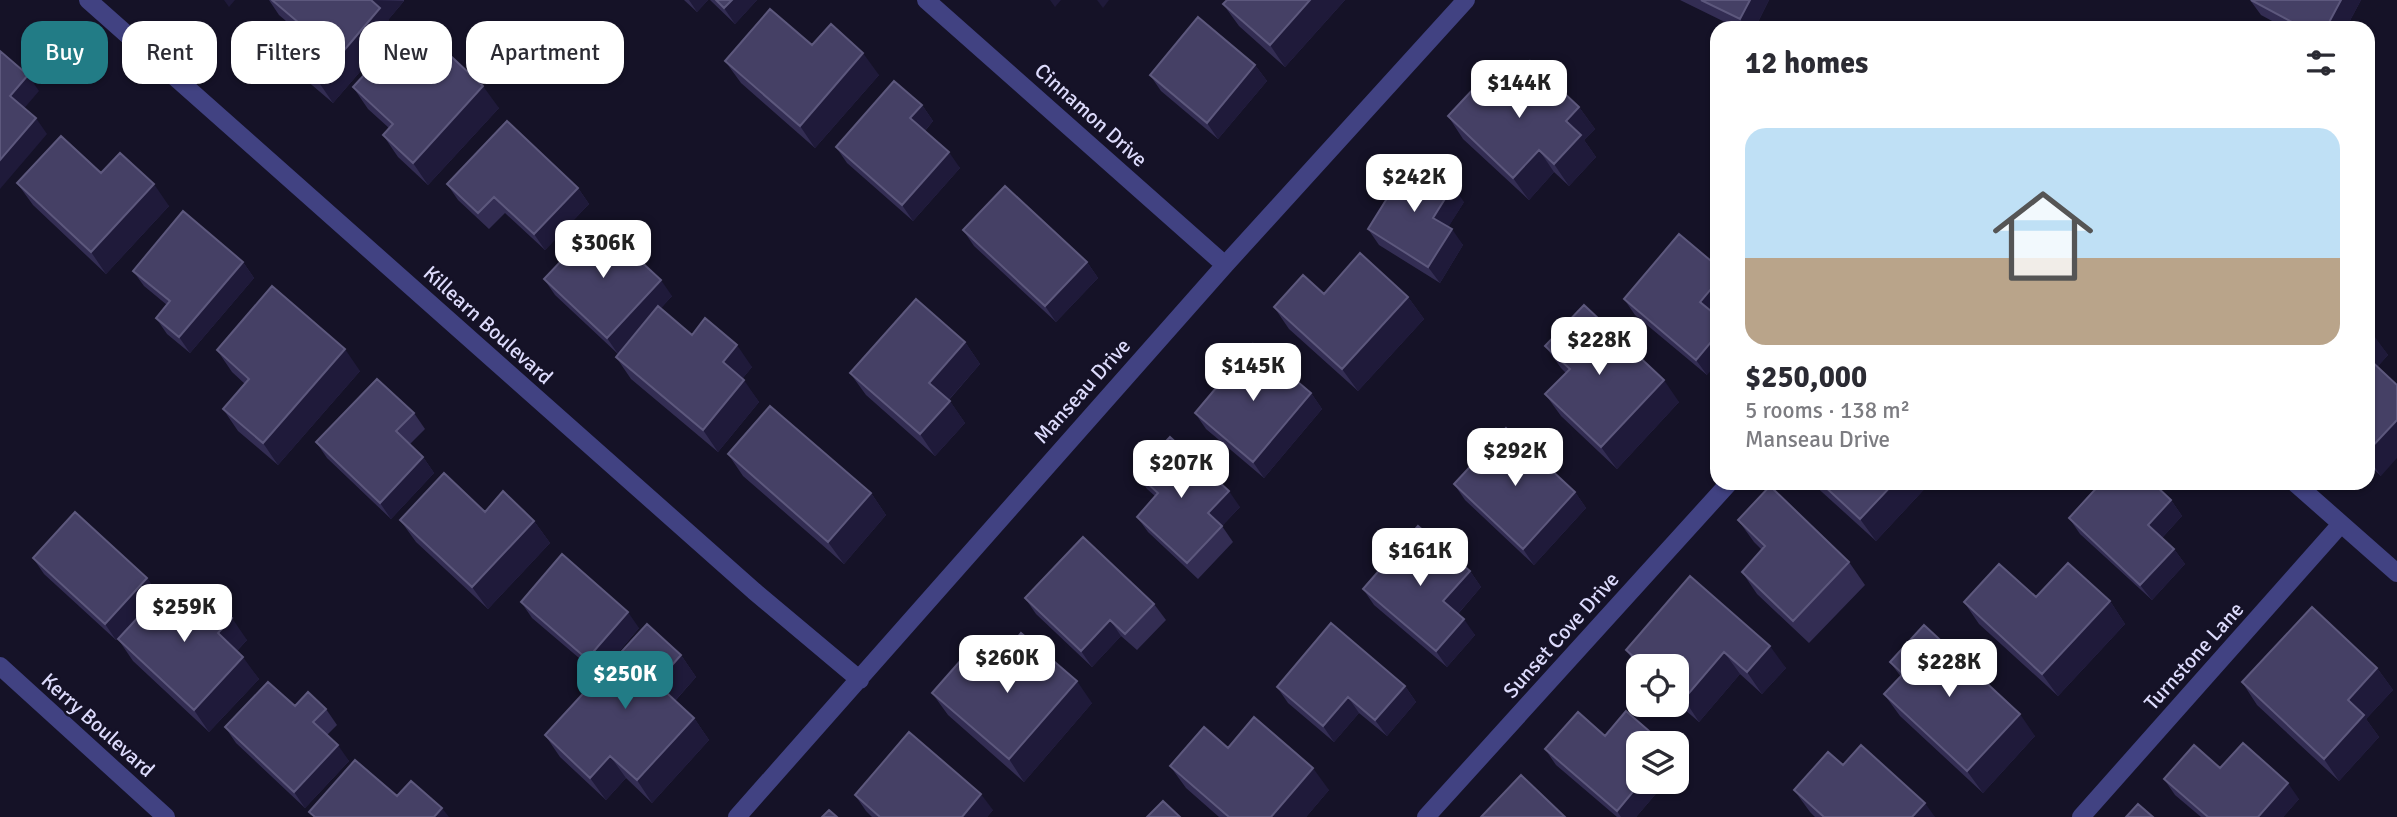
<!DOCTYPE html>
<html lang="en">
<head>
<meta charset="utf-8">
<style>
	body { margin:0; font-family:Signika,sans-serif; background:#f7f7f7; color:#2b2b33; height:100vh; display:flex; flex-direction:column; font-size:26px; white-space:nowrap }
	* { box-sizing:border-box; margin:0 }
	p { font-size:23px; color:#7c7c81 }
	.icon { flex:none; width:38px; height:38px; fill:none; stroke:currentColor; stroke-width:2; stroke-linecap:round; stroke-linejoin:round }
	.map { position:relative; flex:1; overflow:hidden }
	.panel { position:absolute; left:1710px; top:21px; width:665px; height:469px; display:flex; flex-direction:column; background:#fff; border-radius:21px; box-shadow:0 2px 5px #0004 }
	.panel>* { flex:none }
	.hud { position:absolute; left:21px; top:21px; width:665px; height:63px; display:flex; gap:14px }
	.fabs { position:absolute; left:1626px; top:654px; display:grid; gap:14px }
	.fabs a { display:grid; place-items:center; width:63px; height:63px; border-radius:14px; background:#fff; box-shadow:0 2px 5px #0004; font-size:35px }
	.price { position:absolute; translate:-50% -60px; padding:0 16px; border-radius:14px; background:#fff; color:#222; font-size:23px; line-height:46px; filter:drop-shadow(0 2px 4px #0008) }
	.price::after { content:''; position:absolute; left:50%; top:42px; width:21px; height:16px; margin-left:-10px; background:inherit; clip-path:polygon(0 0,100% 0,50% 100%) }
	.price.active { background:#227c86; color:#fff }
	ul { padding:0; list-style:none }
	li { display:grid; align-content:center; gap:14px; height:371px; padding:0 35px }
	li span { display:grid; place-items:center; height:217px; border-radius:21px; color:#555 }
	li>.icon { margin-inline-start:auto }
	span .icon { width:126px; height:126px; fill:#fffc; stroke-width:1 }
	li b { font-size:30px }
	h2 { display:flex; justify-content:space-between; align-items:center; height:84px; padding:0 35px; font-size:30px }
	.pill { padding:0 24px; border-radius:21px; background:#fff; box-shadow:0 2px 5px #0004; font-size:24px; line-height:63px }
	.pill.active { background:#227c86; color:#fff }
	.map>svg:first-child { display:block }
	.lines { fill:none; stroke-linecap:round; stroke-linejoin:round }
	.minor { stroke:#414282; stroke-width:18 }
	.wall { fill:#332d53 }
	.shaded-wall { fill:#1f1a3a }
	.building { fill:#454065; stroke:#5d587d; stroke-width:2 }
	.labels { text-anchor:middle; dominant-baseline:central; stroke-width:5; stroke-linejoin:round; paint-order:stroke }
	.street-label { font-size:21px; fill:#dddbfc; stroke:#151227 }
</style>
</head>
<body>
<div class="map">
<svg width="2397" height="817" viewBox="0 0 2397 817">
	<rect width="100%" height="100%" fill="#151227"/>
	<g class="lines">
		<path class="minor" d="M88 0 754 591 860 680
			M926 0 1225 265
			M2295 483 2397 573
			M0 666 166 817
			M737 817 1225 265 1466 0
			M1426 817 1729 483
			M2081 817 2341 524"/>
	</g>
	<path class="wall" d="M269 0H404V1L388 20 396 30 333 103 299 74 284 52 300 33 279 15Z
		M684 0H708L697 12Z
		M710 0H757L735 24Z
		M1227 0H1345L1285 67 1239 26 1223 4Z
		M1680 0H1769L1755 28H1737Z
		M2250 0H2361L2346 28H2285L2261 15Z
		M812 45 879 75 815 148 741 83 725 61Z
		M427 64 499 108 428 185 398 157 383 135 389 128 368 109 353 87Z
		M1255 65 1267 81 1218 139 1161 91 1150 75Z
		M1495 99 1579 107 1595 129 1584 140 1596 157 1569 186 1554 172 1529 200 1463 139 1448 116Z
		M922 105 933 121 925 131 960 168 913 221 847 163 836 147Z
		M101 173 169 206 106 274 33 205 17 183Z
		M447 184 578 188 589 204 545 250 505 213 489 229 458 200Z
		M1464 202 1448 227 1463 245 1440 283 1379 245 1368 229Z
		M963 230 1087 262 1098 278 1056 322 974 246Z
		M243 262 254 278 190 353 167 334 156 318 167 305 144 286 133 271Z
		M544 279 672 296 661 308 692 335 752 367 742 379 759 402 718 452 631 379 616 357 623 348 618 354 555 295Z
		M1408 297 1424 319 1358 391 1289 329 1274 307Z
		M1624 299 1715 314 1707 375 1635 315Z
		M2368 329 2388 355 2377 367 2381 476 2368 464Z
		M965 342 980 364 949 400 965 423 935 456 866 395 850 373Z
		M1545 346 1679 402 1617 469 1561 416 1545 394 1566 373 1561 368Z
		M217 350 360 371 278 465 238 431 223 409 245 384 232 372Z
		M1311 393 1322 409 1264 478 1206 429 1195 413Z
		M414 413 425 429 410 444 423 457 434 473 391 519 327 458 316 442Z
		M728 454 871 493 886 515 844 564 743 476Z
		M1136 473 1240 507 1222 526 1233 542 1198 579 1148 532 1137 517 1155 496 1147 489Z
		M1812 483H1930L1876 541Z
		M1454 484 1575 492 1586 508 1534 565 1465 500Z
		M2171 500 2182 516 2162 538 2174 549 2185 564 2152 600 2080 534 2069 518Z
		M485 512 534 521 550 543 488 609 416 542 400 520Z
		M1738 520 1849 562 1865 585 1809 643 1757 594 1742 572 1762 550 1754 542Z
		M33 558 147 578 158 594 116 640 44 574Z
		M1470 571 1481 587 1458 614 1475 635 1447 667 1374 605 1363 589Z
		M1690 576 1786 668 1762 694 1740 674 1699 722 1676 702V667H1638L1626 650Z
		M1025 598 1154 604 1166 620 1137 650 1121 636 1092 667 1036 614Z
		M2110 601 2125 624 2058 696 1979 624 1964 602Z
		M521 602 639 628 599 675 532 618Z
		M187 605 247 640 237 651 259 679 209 732 133 661 118 639Z
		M681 655 696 677 675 701 694 718 709 740 652 803 626 778 606 800 560 757 545 735Z
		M1890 662 2035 736 1983 793 1900 716 1884 694 1901 677Z
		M2377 668 2393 690 2366 719 2379 737 2339 781 2257 705 2242 682Z
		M984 677 1092 703 1024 782 948 715 932 693Z
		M1405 686 1416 702 1387 736 1359 713 1334 742 1288 703 1277 687Z
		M295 706 326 709 337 725 327 735 349 761 305 808 236 743 225 727Z
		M1605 736 1666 782 1636 817H1617L1556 765 1545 749Z
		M1228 748 1329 790 1306 817H1219L1186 788 1170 766Z
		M1843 765 1935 817H1815L1810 812 1794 790Z
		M2164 779 2299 799 2283 817H2201L2175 795Z
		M855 795 993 810 987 817H872L866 811Z"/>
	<path class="shaded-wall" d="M224 0H235L229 7Z
		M371 0 404 1 388 20 396 30 333 103 318 81Z
		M689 0H708L697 12Z
		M732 0H757L735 24 724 8Z
		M1050 0H1061L1055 7Z
		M1097 0H1109L1103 8Z
		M1310 0H1345L1285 67 1270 45Z
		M1750 0H1769L1755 28H1747L1740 19Z
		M2341 0H2361L2346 28H2326Z
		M863 53 879 75 815 148 800 126Z
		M1255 65 1267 81 1218 139 1207 123Z
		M28 75 39 91 21 112 10 96Z
		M483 86 499 108 428 185 413 163Z
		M922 105 933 121 922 134 910 118Z
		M1579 107 1595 129 1584 140 1596 157 1569 186 1554 164 1566 121Z
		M36 118 47 134 0 189V160Z
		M1539 150 1554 172 1529 200 1513 178Z
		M949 152 960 168 913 221 902 205Z
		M154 184 169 206 106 274 91 252Z
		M1453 186 1464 202 1444 234 1433 218Z
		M578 188 589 204 545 250 534 234Z
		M1452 229 1463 245 1440 283 1428 267Z
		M243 262 254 278 190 353 179 337Z
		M1087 262 1098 278 1056 322 1045 306Z
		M661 280 672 296 618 354 607 338Z
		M1717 282V312L1711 318 1700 302Z
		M1408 297 1424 319 1358 391 1342 369Z
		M2372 333 2388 355 2374 371 2368 362V338Z
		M1717 335V364L1707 375 1696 360Z
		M965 342 980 364 944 405 929 383Z
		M737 345 752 367 738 384 723 362Z
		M345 349 360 371 278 465 263 443Z
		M744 380 759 402 718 452 703 430Z
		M1664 380 1679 402 1617 469 1601 447Z
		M1311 393 1322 409 1264 478 1253 462Z
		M950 401 965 423 935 456 920 434Z
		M2397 420V458L2381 476 2368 458V451Z
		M423 457 434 473 391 519 380 503Z
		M1894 483H1930L1876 541 1860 519Z
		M1229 491 1240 507 1219 529 1208 513Z
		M1575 492 1586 508 1534 565 1523 549Z
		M871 493 886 515 844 564 828 542Z
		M2171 500 2182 516 2159 541 2148 525Z
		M534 521 550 543 488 609 472 587Z
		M2174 549 2185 564 2152 600 2140 585Z
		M1470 571 1481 587 1455 617 1443 601Z
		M147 578 158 594 116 640 105 624Z
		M2110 601 2125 624 2058 696 2042 674Z
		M628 612 639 628 599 675 587 659Z
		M232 618 247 640 233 655 218 633Z
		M1464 619 1475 635 1447 667 1436 651Z
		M1110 620 1121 636 1092 667 1081 651Z
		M1770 646 1786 668 1762 694 1747 672Z
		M1724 652 1740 674 1699 722 1684 699Z
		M681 655 696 677 671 705 656 683Z
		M243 657 259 679 209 732 194 710Z
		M2377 668 2393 690 2366 719 2379 737 2339 781 2324 759 2348 700Z
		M1077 681 1092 703 1024 782 1009 759Z
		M1405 686 1416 702 1387 736 1375 720Z
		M1348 697 1359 713 1334 742 1323 726Z
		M2020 714 2035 736 1983 793 1967 771Z
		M694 718 709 740 652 803 637 780Z
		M338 745 349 761 305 808 294 792Z
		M610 756 626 778 606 800 590 778Z
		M1676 758 1681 765 1676 770Z
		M1313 768 1329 790 1306 817H1271Z
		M1641 782H1666L1636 817H1621L1617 811Z
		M2288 783 2299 799 2283 817H2258Z
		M981 794 993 810 987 817H962Z
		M1925 803 1935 817H1912Z
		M442 808 449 817H434Z"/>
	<path class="building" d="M272 0H371L380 8 318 81 284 52 305 28Z
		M716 0H732L724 8Z
		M1227 0H1310L1270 45 1223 4Z
		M1701 0H1750L1740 19Z
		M2251 0H2341L2326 28H2303Z
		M770 9 812 45 831 24 863 53 800 126 725 61Z
		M1198 17 1255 65 1207 123 1150 75Z
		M2048 24 2053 28H2045Z
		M399 37 427 64 442 48 483 86 413 163 383 135 393 124 353 87Z
		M0 51 28 75 10 96 36 118 0 160Z
		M1530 61 1579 107 1566 121 1581 135 1554 164 1539 150 1513 178 1448 116 1478 84 1495 99Z
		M894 81 922 105 910 118 949 152 902 205 836 147Z
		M507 121 578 188 534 234 494 197 478 213 447 184Z
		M61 136 101 173 120 153 154 184 91 252 17 183Z
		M1411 160 1453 186 1433 218 1452 229 1428 267 1368 229Z
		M1005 186 1087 262 1045 306 963 230Z
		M183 211 243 262 179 337 156 318 170 301 133 271Z
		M598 222 661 280 607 338 544 279Z
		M1679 234 1717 266V282L1700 302 1717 316V335L1696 360 1624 299Z
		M1360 253 1408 297 1342 369 1274 307 1303 275 1324 294Z
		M272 286 345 349 263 443 223 409 249 379 217 350Z
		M916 299 965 342 929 383 950 401 920 434 850 373Z
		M1584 305 1664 380 1601 447 1545 394 1570 369 1545 346Z
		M658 306 692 335 705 318 737 345 723 362 744 380 703 430 616 357Z
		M2368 329 2372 333 2368 338Z
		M1253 344 1311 393 1253 462 1195 413Z
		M2368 358 2397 385V420L2368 451Z
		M377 379 414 413 396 431 423 457 380 503 316 442Z
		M770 406 871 493 828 542 728 454Z
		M1506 428 1575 492 1523 549 1454 484Z
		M1170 437 1229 491 1208 513 1222 526 1187 563 1137 517 1158 493 1136 473Z
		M444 473 485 512 503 491 534 521 472 587 400 520Z
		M1821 483H1894L1860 519Z
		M2101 483H2153L2171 500 2148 525 2174 549 2140 585 2069 518Z
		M1770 486 1849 562 1793 621 1742 572 1765 546 1738 520Z
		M75 512 147 578 105 624 33 558Z
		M1418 526 1470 571 1443 601 1464 619 1436 651 1363 589Z
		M1083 537 1154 604 1125 634 1110 620 1081 651 1025 598Z
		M562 554 628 612 587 659 521 602Z
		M2068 563 2110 601 2042 674 1964 602 1999 564 2036 597Z
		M1690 576 1770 646 1747 672 1724 652 1684 699 1676 693V667H1645L1626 650Z
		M167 586 187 605 202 590 232 618 218 633 243 657 194 710 118 639Z
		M2312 607 2377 668 2348 700 2364 715 2324 759 2242 682Z
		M1331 623 1405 686 1375 720 1348 697 1323 726 1277 687Z
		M647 624 681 655 656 683 694 718 637 780 610 756 590 778 545 735Z
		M1924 625 2020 714 1967 771 1884 694 1903 674 1890 662Z
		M1021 633 1077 681 1009 759 932 693 962 659 984 677Z
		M268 682 295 706 308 692 326 709 313 722 338 745 294 792 225 727Z
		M1626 711 1664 744H1638V782H1641L1617 811 1545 749 1578 712 1605 736Z
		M1254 717 1313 768 1271 817H1229L1170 766 1204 727 1228 748Z
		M909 732 981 794 962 817H880L855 795Z
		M2243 743 2288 783 2258 817H2208L2164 779 2194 745 2220 768Z
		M1861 745 1925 803 1912 817H1824L1794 790 1828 752 1843 765Z
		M355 760 397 796 411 781 442 808 434 817H315L309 812Z
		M1521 775 1565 817H1481Z
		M1163 801 1180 817H1147Z
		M2138 804 2153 817H2126Z
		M829 810 837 817H822Z"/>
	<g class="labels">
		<g class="street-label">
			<text transform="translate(1091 115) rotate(42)">Cinnamon Drive</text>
			<text transform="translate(488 325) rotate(42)">Killearn Boulevard</text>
			<text transform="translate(1082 391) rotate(-48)">Manseau Drive</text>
			<text transform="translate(1561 635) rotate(-48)">Sunset Cove Drive</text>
			<text transform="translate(2194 656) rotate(-48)">Turnstone Lane</text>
			<text transform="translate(98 725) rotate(42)">Kerry Boulevard</text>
		</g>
	</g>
</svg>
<div class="fabs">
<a><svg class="icon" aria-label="locate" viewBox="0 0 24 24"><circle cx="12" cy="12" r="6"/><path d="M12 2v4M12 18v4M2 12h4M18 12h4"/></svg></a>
<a><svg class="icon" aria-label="layers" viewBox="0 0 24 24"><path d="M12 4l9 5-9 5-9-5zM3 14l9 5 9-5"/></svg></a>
</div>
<b class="price" style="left:1519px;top:120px">$144K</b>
<b class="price" style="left:1414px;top:214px">$242K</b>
<b class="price" style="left:603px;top:280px">$306K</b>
<b class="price" style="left:1599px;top:377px">$228K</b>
<b class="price" style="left:1253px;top:403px">$145K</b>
<b class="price" style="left:1515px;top:488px">$292K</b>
<b class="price" style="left:1181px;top:500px">$207K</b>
<b class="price" style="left:1420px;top:588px">$161K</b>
<b class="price" style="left:184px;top:644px">$259K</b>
<b class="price" style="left:1007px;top:695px">$260K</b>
<b class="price" style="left:1949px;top:699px">$228K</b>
<b class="price active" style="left:625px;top:711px">$250K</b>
<div class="hud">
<a class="pill active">Buy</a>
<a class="pill">Rent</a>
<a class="pill">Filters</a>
<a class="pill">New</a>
<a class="pill">Apartment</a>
</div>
<section class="panel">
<h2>12 homes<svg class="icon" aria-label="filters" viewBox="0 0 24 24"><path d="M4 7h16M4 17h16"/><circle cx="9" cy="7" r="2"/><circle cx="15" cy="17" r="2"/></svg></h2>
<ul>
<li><span style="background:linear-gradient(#bfe0f5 60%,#b9a48a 0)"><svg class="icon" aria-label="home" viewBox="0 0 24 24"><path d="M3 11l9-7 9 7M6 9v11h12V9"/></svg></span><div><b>$250,000</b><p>5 rooms · 138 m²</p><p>Manseau Drive</p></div></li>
</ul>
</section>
</div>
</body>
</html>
